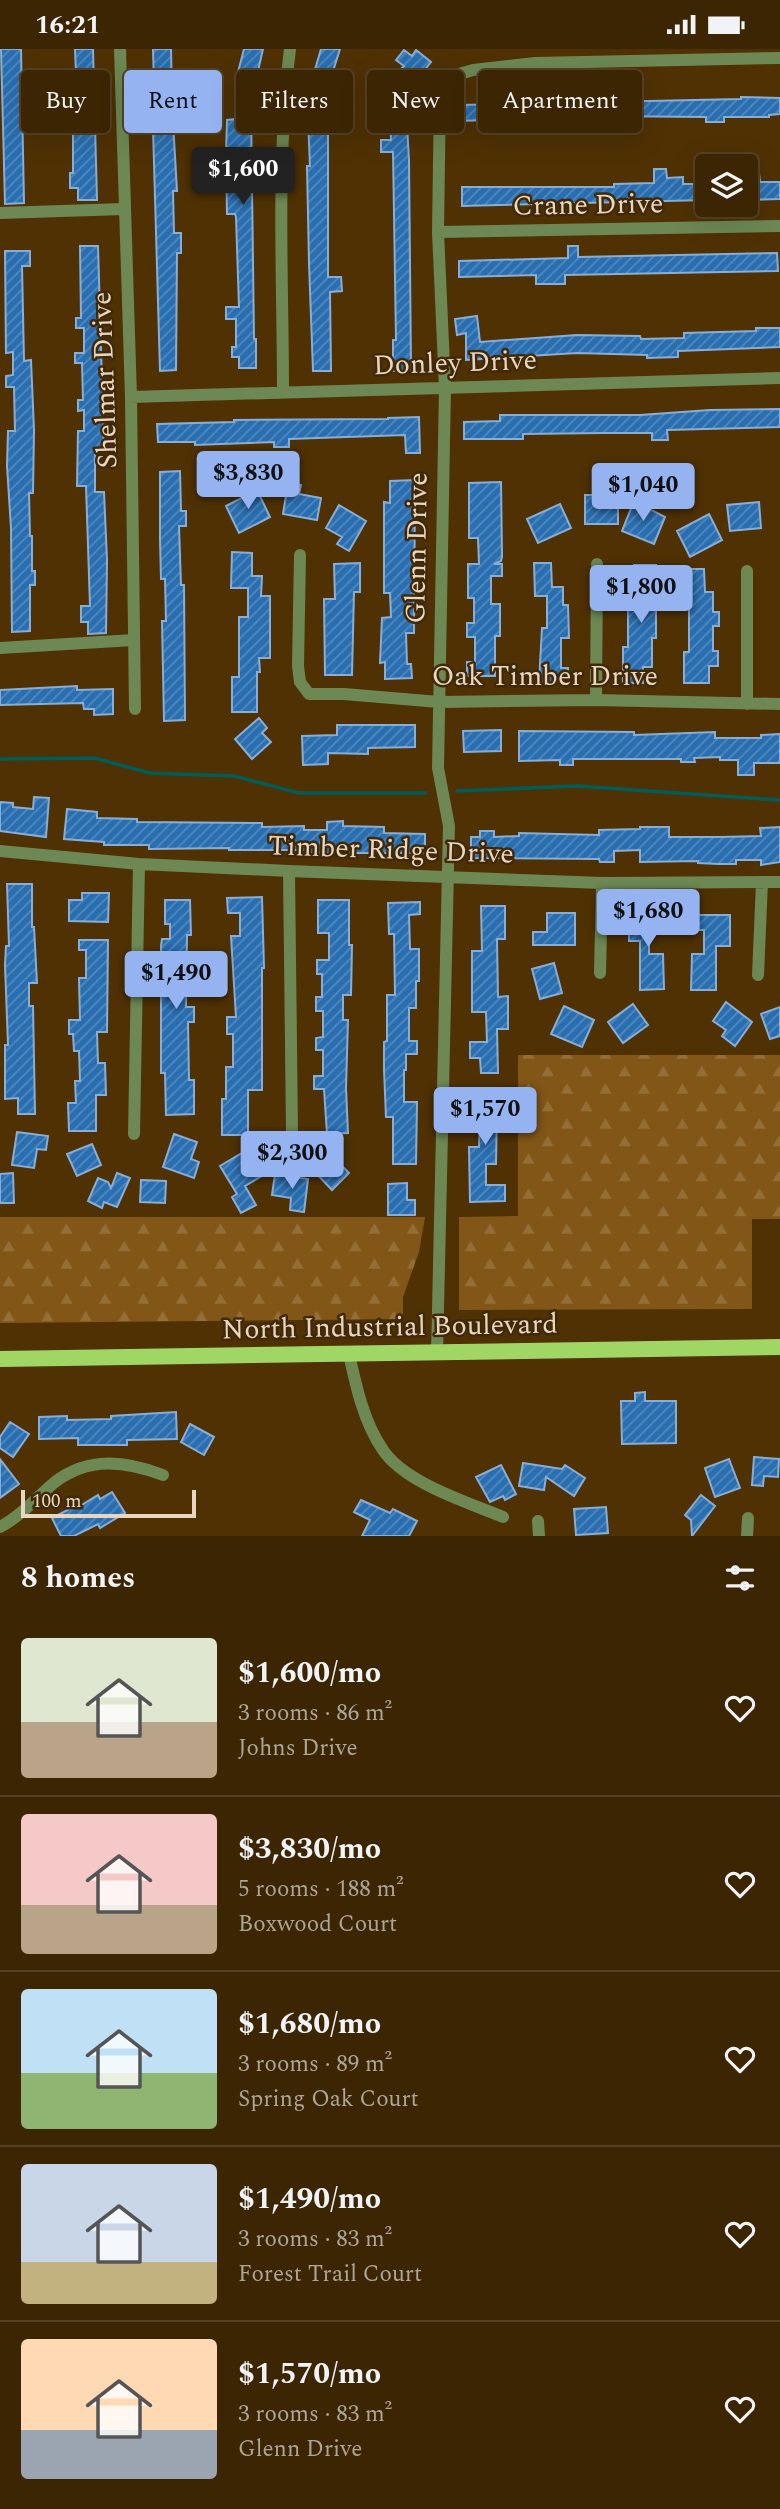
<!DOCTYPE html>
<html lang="en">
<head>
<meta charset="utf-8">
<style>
	body { margin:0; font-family:Spectral,serif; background:#463112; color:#f1f3f6; height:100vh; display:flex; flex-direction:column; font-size:26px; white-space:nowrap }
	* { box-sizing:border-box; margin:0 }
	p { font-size:23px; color:#aca59a }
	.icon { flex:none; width:38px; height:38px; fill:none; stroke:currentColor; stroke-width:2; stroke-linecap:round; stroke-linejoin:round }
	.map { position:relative; height:1487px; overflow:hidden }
	.panel { display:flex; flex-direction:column; background:#3b2503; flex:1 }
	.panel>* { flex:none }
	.hud { position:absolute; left:21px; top:21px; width:738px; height:63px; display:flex; gap:14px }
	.buttons { position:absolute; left:695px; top:105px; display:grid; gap:14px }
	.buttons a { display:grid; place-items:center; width:63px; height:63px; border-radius:7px; background:#3b2503; box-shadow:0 7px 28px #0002,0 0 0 2px #544225; font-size:35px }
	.scale { position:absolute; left:21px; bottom:18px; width:175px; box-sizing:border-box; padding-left:7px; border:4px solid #e9d6c1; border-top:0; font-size:19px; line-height:24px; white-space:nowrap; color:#e9d6c1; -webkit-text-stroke:5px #402909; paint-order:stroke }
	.price { position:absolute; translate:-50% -60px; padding:0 16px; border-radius:7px; background:#95b2f1; color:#111; font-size:23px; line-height:46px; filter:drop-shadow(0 2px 4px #0008) }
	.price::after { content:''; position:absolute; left:50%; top:42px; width:21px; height:16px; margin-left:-10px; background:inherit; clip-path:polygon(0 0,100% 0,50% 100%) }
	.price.selected { background:#222; color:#fff }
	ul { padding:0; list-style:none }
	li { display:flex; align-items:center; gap:21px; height:175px; padding:0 21px }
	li+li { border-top:2px solid #544225 }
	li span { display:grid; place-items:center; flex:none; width:196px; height:140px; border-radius:7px; color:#555 }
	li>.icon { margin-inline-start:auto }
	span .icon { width:84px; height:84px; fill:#fffc; stroke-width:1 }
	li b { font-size:30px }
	h2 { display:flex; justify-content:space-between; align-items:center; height:84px; padding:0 21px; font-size:30px }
	.pill { padding:0 24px; border-radius:7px; background:#3b2503; box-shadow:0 7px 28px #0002,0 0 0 2px #544225; font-size:24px; line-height:63px }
	.pill.selected { background:#95b2f1; color:#111 }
	.status { display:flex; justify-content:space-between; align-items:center; height:49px; padding:0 35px; background:#3b2503; direction:ltr }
	.status svg { height:19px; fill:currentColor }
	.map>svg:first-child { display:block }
	.forest { fill:url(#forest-firs) }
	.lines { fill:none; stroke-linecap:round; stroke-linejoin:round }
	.stream { stroke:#005d59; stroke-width:3.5 }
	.building { fill:url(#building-hatch); stroke:#89aed6; stroke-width:2 }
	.minor { stroke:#6d8853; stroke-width:12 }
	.major { stroke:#a0d764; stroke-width:16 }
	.labels { text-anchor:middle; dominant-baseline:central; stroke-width:5; stroke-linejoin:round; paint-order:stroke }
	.street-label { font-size:28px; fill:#e9d6c1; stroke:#402909 }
</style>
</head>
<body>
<div class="status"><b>16:21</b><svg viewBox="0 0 49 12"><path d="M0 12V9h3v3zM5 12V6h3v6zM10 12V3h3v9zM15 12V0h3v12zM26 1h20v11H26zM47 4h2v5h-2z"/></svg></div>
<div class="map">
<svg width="780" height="1487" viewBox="0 0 780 1487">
	<defs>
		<pattern id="forest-firs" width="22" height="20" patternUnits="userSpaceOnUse" patternTransform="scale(1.75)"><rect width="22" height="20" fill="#825617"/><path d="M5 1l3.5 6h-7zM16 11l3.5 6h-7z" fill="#946e37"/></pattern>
		<pattern id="building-hatch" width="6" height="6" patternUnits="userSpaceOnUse" patternTransform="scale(1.75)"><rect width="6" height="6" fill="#296eb0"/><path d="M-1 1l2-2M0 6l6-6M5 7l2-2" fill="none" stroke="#5289bc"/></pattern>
	</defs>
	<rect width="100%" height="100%" fill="#4f3104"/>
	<path class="forest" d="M518 1006H780V1170H752V1260L459 1261V1168L518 1167Z
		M0 1168H425L419 1203 403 1248V1270L0 1274Z"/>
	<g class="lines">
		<path class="stream" d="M0 710 94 709 150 724 234 727 299 744H426
			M457 742 577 737 780 751"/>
	</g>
	<path class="building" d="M1 0H21L24 154 5 155Z
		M75 0H93L97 151H78V139H70V124H73V77H70V63H65L64 49H68L67 26H76Z
		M153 0H171L172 45H176L177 73H173L177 142H173L174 184H181V204H177L176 321 160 322 153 79H157V39H154Z
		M244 0H263L258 22 252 21 251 60 254 290H256V319H239V308H232V298H236V270H226V258H239L236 168 235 165H227L226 105 227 71 236 70V31Z
		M321 0H340L327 41 322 39V63H333V75L328 76V228H341L342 242 330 243 331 322H313L309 214 307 117H310L307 48Z
		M404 1 412 7 416 1 431 13 416 32 401 20 404 17 396 11Z
		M394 34 411 39 400 76H407L409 111 411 321 393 322V291H396L393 103H381V91H391L390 62 386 61Z
		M741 48 780 49V65L769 66V68H724V73H706V68L600 67 457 72V56L741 50Z
		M654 120H666L667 129 683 128V135H707V151L462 157V138H614V135L654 134Z
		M759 124 760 133H780V150L746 151V125Z
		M80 197H98L104 400H95V443H104L107 511 106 584 88 585V573H81V557H90L86 437H77L78 382H84V361L78 362V351H83L82 314H75V304H84V279H76V269H81Z
		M568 197H578V208L777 204 778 222 565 226V235H536V226L459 228V212L568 209Z
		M5 202H30V217H22L24 312 31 311 34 381 33 444H29L30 487H32V522H35V536H30V582L12 583 11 479 7 417 8 382H15L14 338H6V327L13 326V303L6 304Z
		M477 267 480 293 577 286 640 287 641 290 684 289V284L756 282V279H780V298L678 302V308L647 309V306L577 304 466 311V284L457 286 455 270Z
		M780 360V378L667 381 668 391H652V384H604L523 385V390H464V373L500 372V366H640L710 361Z
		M419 368 420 404H406L405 386 289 390V398H274V393L195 396V393H158L157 375 234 373V371L388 370V369Z
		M180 422 181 462H186V477H179L181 536H184L185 671 164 672 162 572H166L165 530H161L160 490V423Z
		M415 431 414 584H406L407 615H411L412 629 385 630V613L380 614 382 569 391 568 390 544H384V453L390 454V432Z
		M501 433 502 508 501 512 494 515H502V527H491V555H500V587H495V627H467V613H475V588H467V574H474V549H468V515H479L478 489H469V434Z
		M288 434 301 436 299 445 321 449 317 471 283 465Z
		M257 441 270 468 239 484 226 457Z
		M585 446H618V475H585Z
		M634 452 665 468 654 495 622 482Z
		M759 453 761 479 730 482 727 456Z
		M560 455 571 479 538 494 527 470Z
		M339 456 366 472 349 502 337 495 342 488 326 479Z
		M709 465 722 491 690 508 677 482Z
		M232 503 252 504V527H262L261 547H270V609H259L260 623H257V663H232V628H239V568H248V539H231Z
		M360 514V543H354L352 626H325L324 550H335L334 515Z
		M534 514H551L552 538H563V556H568L569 589H561V619H568V633H539L542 579H547V547H535Z
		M634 516H656V589H652V618H643V634H623V598H628V558H635Z
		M682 520H704L705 543H713V563H719V577H713V602H718V617H709V634H684V603H689V555H682Z
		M77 637V641L113 640V665L94 666V660H84L83 654 0 656V641Z
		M259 669 267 679 262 684 271 693 252 710 235 690Z
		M337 676H415V698L368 699V705L328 704V715L303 716 302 687 337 686Z
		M501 681V702L464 703 463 682Z
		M519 682 634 683V686L715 683V689H761V686L780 685V714H754V726H738V711H720V708L694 709 695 713H681V710H573V716H560V711L519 712Z
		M34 748 49 749 46 788 0 782V753L13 754V758L33 760Z
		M67 760 97 763V769L137 770V773L262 774V778L304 777V781H327V773L343 772V777L384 778V784L425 785V804H310V801H229V799L149 800V796H104V793L64 790Z
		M640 778H669V788H719L761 787 760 779 780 778V813L761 816V811H736V815H719L698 814V812L640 813V801L614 802V813H600L599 810 471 809V788H480V782H494V788L519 787V784L599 786V781L640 780Z
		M7 835H32V878H34L37 934H29V957H33L35 1065H18V1049L5 1050V996H8L5 916 6 897H9Z
		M82 844H109L108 873 69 872V851H82Z
		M262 848 264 919H262V1041H248V1086H222V1050H226V1018H233V985H227V968H236L231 887H240V864H228L227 849Z
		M165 851H190L191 886H187L186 958H194V973H188L189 1031H194V1065L166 1066 165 1024H161V897L162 890H170V875H165Z
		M318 851H349V896H352L351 946H343V971H348L346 1039 348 1084 327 1085 324 1040H314V1027H323V1001H316V989L323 988V962H316V948H322V925H317V911H329V884H318Z
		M420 853V865L409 866 410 900H419V932H416V959H409V992H417V1005H406V1021H404V1053H417L416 1115H393V1068H386L384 1021V993L387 992V946H395L394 885H389L388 854Z
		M481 857H505V890H497L498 948 508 947V980H497L498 1024H481L480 1009H470V993H487L486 963H472V902H482Z
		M547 864H575V896H533V883H547Z
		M629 864H662L663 879H649V905H663L664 940 640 941V892H629Z
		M693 866H730V897H716V941H691L692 905H704V881H693Z
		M79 891H108L107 983H97L98 1014H105L106 1046H96V1082H69L68 1054H76L75 1032H80L79 1002H74L73 985H69V971H80L79 929H86V901H79Z
		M554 914 562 944 540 950 532 920Z
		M726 953 752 973 735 997 722 987 726 981 713 972Z
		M633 955 648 976 623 994 608 973Z
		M564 957 594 971 582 998 551 985Z
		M780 958V987L770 990 761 965Z
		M503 1044V1060H497L496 1115H486V1136H505V1152L470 1153 469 1098H479L480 1072H469V1045Z
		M17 1083 48 1087 46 1101 37 1100 34 1119 12 1116Z
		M174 1085 197 1093 191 1110 199 1113 194 1129 163 1118Z
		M92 1095 101 1116 77 1127 67 1105Z
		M247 1101 262 1127 245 1137 256 1156 241 1164 232 1148 237 1145 220 1117Z
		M327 1102 349 1124 332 1141 313 1121V1117Z
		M13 1124 14 1154H0V1125Z
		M117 1124 130 1129 117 1158 104 1153 102 1159 88 1152 98 1129 108 1133 111 1139Z
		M275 1125 308 1130 304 1163 290 1161 291 1149 272 1146Z
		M141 1131 166 1132 165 1154 140 1153Z
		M407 1134V1151H415V1166H388V1135Z
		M645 1343V1352H676V1394L622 1395 621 1352H635V1344Z
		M176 1363 177 1390 127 1391V1396H78V1389L39 1390V1368L67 1367V1371L111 1370V1367Z
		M10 1373 29 1385 13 1408 0 1399V1388Z
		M190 1375 214 1388 204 1406 181 1393Z
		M754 1408 779 1410 778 1428 764 1427 763 1437 752 1436Z
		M0 1410 19 1435 0 1449Z
		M729 1410 740 1439 715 1448 705 1419Z
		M523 1414 562 1420 565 1416 585 1429 574 1447 546 1428 544 1441 519 1437Z
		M501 1416 516 1445 505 1451 503 1447 490 1453 476 1428Z
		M112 1443 125 1464 100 1479 98 1475 74 1487H61L52 1469 79 1455 80 1457 98 1446 100 1450Z
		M701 1446 715 1457 692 1487 691 1471 685 1466Z
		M361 1451 390 1464 393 1460 417 1472 409 1487H362L370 1471 354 1463Z
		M606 1458 608 1484 576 1486 574 1460Z"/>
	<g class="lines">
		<path class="minor" d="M120 0 131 348 135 660
			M0 164 124 160
			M438 183 780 177
			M283 343C283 230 276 113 290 0
			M131 348 780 329
			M300 506 298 617 300 633 309 645H344L439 653 596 651 780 655
			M0 599 134 591
			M596 651 597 515
			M747 655V522
			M0 802 139 815 289 822 602 834 780 833
			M289 822 292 1082
			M600 924 602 834
			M758 926 762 833
			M134 1085 139 815
			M437 1304 449 777 438 719 445 339 438 183 440 43 456 26 473 21 535 14 780 9
			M349 1305C356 1337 364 1374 383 1401 405 1434 467 1453 503 1468
			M538 1472 539 1487
			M0 1478C21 1467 37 1448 55 1433 89 1407 126 1412 163 1426
			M747 1487 748 1469"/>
		<path class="major" d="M0 1310 780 1298"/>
	</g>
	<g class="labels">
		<g class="street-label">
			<text transform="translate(588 156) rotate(-1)">Crane Drive</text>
			<text transform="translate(455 314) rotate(-2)">Donley Drive</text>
			<text transform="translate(105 331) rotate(-92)">Shelmar Drive</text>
			<text transform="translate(417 499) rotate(-89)">Glenn Drive</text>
			<text x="545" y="627">Oak Timber Drive</text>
			<text transform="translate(391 801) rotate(2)">Timber Ridge Drive</text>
			<text transform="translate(390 1278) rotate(-1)">North Industrial Boulevard</text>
		</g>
	</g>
</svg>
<div class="buttons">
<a><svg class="icon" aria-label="layers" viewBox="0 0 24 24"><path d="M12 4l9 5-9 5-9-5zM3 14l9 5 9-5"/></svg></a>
</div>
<div class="scale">100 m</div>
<b class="price selected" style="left:243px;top:158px">$1,600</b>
<b class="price" style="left:248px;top:462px">$3,830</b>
<b class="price" style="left:643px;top:474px">$1,040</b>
<b class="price" style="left:641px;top:576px">$1,800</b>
<b class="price" style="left:648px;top:900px">$1,680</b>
<b class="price" style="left:176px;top:962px">$1,490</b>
<b class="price" style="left:485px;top:1098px">$1,570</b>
<b class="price" style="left:292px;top:1142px">$2,300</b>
<div class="hud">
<a class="pill">Buy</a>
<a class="pill selected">Rent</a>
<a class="pill">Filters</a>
<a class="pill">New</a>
<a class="pill">Apartment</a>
</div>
</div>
<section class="panel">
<h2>8 homes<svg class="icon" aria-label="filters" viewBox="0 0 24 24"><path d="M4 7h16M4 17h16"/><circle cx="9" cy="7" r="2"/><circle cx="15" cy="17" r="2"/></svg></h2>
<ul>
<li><span style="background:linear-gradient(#dfe7d0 60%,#b9a48a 0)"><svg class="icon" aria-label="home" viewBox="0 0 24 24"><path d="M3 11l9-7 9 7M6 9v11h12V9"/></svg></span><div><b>$1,600/mo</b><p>3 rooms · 86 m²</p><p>Johns Drive</p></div><svg class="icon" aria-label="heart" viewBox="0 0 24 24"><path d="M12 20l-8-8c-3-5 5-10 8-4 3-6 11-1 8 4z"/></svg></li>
<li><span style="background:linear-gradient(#f6c9c9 65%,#b9a48a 0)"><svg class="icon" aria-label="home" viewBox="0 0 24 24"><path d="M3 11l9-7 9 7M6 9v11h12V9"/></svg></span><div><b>$3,830/mo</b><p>5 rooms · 188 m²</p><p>Boxwood Court</p></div><svg class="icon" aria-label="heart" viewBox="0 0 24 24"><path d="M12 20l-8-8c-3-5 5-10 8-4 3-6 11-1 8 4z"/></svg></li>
<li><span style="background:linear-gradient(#bfe0f5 60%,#8fb573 0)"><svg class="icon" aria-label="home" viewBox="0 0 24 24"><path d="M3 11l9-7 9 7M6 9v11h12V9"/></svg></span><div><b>$1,680/mo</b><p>3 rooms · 89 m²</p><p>Spring Oak Court</p></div><svg class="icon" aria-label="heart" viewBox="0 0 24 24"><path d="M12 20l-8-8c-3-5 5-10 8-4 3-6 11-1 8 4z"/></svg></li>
<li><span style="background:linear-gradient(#c9d6e8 70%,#c2b280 0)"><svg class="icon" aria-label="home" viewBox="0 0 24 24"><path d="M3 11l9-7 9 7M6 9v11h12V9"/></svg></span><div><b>$1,490/mo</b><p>3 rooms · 83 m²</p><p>Forest Trail Court</p></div><svg class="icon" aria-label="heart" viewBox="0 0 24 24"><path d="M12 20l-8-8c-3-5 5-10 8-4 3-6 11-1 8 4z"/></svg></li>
<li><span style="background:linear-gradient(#ffd9b3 65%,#9aa5b1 0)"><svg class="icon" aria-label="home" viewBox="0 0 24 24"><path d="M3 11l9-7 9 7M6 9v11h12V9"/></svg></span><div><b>$1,570/mo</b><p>3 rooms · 83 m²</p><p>Glenn Drive</p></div><svg class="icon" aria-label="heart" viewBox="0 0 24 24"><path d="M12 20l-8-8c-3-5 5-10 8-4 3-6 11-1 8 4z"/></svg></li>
</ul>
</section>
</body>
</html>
